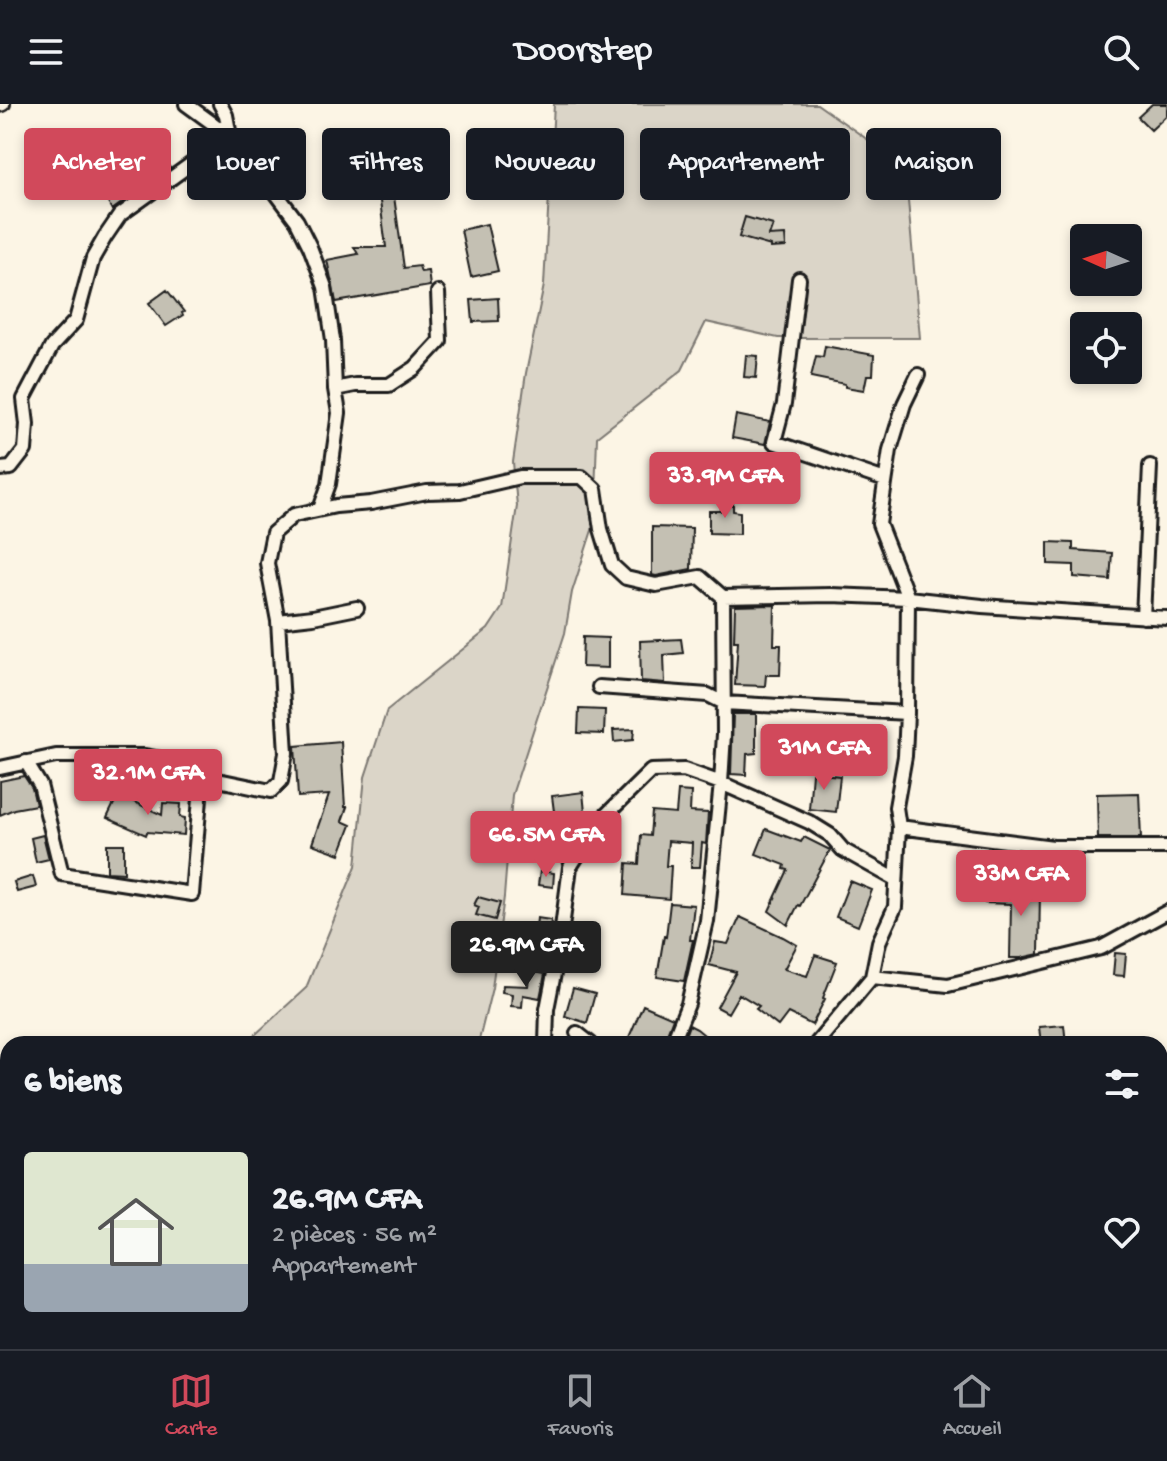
<!DOCTYPE html>
<html lang="fr">
<head>
<meta charset="utf-8">
<style>
	body { margin:0; font-family:"Gochi Hand",sans-serif; background:#20242c; color:#f1f3f6; height:100vh; display:flex; flex-direction:column; font-size:30px; white-space:nowrap }
	* { box-sizing:border-box; margin:0 }
	p { font-size:26px; color:#9ea1a6 }
	.icon { flex:none; width:44px; height:44px; fill:none; stroke:currentColor; stroke-width:2; stroke-linecap:round; stroke-linejoin:round }
	.map { position:relative; flex:1; overflow:hidden }
	.drawer { position:absolute; left:0px; top:932px; width:1168px; height:314px; display:flex; flex-direction:column; background:#171b24; border-radius:24px 24px 0 0; box-shadow:0 4px 12px #0003 }
	.drawer>* { flex:none }
	.guide { position:absolute; left:24px; top:24px; width:1120px; height:72px; display:flex; gap:16px }
	.needle { width:52px; rotate:273deg }
	.controls { position:absolute; left:1070px; top:120px; display:grid; gap:16px }
	.controls a { display:grid; place-items:center; width:72px; height:72px; border-radius:8px; background:#171b24; box-shadow:0 4px 12px #0003; font-size:40px }
	.price { position:absolute; translate:-50% -68px; padding:0 18px; border-radius:8px; background:#d1495b; color:#fff; font-size:26px; line-height:52px; filter:drop-shadow(0 2px 4px #0008) }
	.price::after { content:''; position:absolute; left:50%; top:48px; width:24px; height:18px; margin-left:-12px; background:inherit; clip-path:polygon(0 0,100% 0,50% 100%) }
	.price.current { background:#222; color:#fff }
	ul { padding:0; list-style:none }
	li { display:flex; align-items:center; gap:24px; height:200px; padding:0 24px }
	li span { display:grid; place-items:center; flex:none; width:224px; height:160px; border-radius:8px; color:#555 }
	li>.icon { margin-inline-start:auto }
	span .icon { width:96px; height:96px; fill:#fffc; stroke-width:1 }
	li b { font-size:34px }
	h2 { display:flex; justify-content:space-between; align-items:center; height:96px; padding:0 24px; font-size:34px }
	.pill { padding:0 28px; border-radius:8px; background:#171b24; box-shadow:0 4px 12px #0003; font-size:28px; line-height:72px }
	.pill.current { background:#d1495b; color:#fff }
	header { display:flex; justify-content:space-between; align-items:center; height:104px; padding:0 24px; background:#171b24; font-size:36px; font-weight:600 }
	.dock { display:flex; justify-content:space-around; align-items:center; height:112px; border-top:2px solid #363941; background:#171b24; font-size:22px; color:#9ea1a6 }
	.dock a { display:grid; justify-items:center; gap:4px }
	.dock .current { color:#d1495b }
	.map>svg:first-child { display:block }
	.green { fill:#dbd5c8; stroke:#7c7872; stroke-width:2 }
	.building { fill:#c4c0b3; stroke:#1c1c1c; stroke-width:2 }
	.lines { fill:none; stroke-linecap:round; stroke-linejoin:round }
	.minor-casing { stroke:#1c1c1c; stroke-width:18 }
	.minor { stroke:#fcf5e5; stroke-width:12 }
</style>
</head>
<body>
<header><svg class="icon" aria-label="menu" viewBox="0 0 24 24"><path d="M4 6h16M4 12h16M4 18h16"/></svg>Doorstep<svg class="icon" aria-label="search" viewBox="0 0 24 24"><circle cx="10" cy="10" r="6"/><path d="M15 15l6 6"/></svg></header>
<div class="map">
<svg width="1167" height="1245" viewBox="0 0 1167 1245">
	<rect width="100%" height="100%" fill="#fcf5e5"/>
	<filter id="ink" filterUnits="userSpaceOnUse"><feTurbulence type="fractalNoise" baseFrequency=".0125" numOctaves="2"/><feDisplacementMap in="SourceGraphic" scale="16" xChannelSelector="R" yChannelSelector="G"/><feConvolveMatrix kernelMatrix="1 2 1 2 8 2 1 2 1" color-interpolation-filters="sRGB"/></filter>
	<g filter="url(#ink)">
		<path class="green" d="M554 0H817L905 62 920 234H778L706 218 682 266 597 333 594 420 572 488 565 529 512 691 504 793 492 884 478 940H245L306 884 356 762 365 673 387 606 488 525 502 504 517 402 513 358 526 269 544 181Z
			M177 1238H385L384 1245H178Z"/>
		<path class="building" d="M1152 0H1167V11L1151 26 1138 13Z
			M159 48 170 64 112 106 94 74 118 60 127 73 147 60 144 57Z
			M383 71H391L404 164 419 162 421 168 428 167 430 182 336 198 327 156 358 150 354 143H386L378 82 327 91 326 80Z
			M745 113 773 121 769 132 785 131 786 143 771 144V142L739 133Z
			M487 120 498 167 471 173 461 126Z
			M167 186 184 208 182 209 183 211 166 222 149 199Z
			M498 194 499 217 473 218 471 196Z
			M825 242 874 251 873 271H867L864 286 845 283V280L811 273 816 252 823 253Z
			M746 251 758 252 756 274 744 273Z
			M736 311 770 318 765 340 732 334Z
			M721 399H733V407L740 408V430L709 429V407H721Z
			M652 423 692 424 691 465 656 472 652 471Z
			M1048 438 1073 439V446L1112 449 1110 476 1074 473V461L1048 460Z
			M775 501 774 541H781L780 571H766L765 582 735 581 738 537H734L735 502Z
			M583 533 608 534V564L582 563Z
			M681 535 683 549 664 551 665 579 641 577 640 537Z
			M579 605 605 606 604 630 578 629Z
			M733 610H756V649L747 650 746 671 731 670Z
			M634 625 633 636 614 638 613 626Z
			M341 638 345 703H347L342 717 351 721 340 750 312 740 329 691 298 693 295 642Z
			M812 669 840 672 836 708 809 705Z
			M24 672 32 684 36 701 14 705 0 711V677Z
			M678 687 691 688 690 708 708 709 706 740 702 739 700 763H691L692 739 668 737 666 762H671L669 795 625 791 627 759 639 760 641 731 650 732 652 708 676 710Z
			M583 688 586 719 556 723 552 692Z
			M1139 689 1141 734H1098L1097 690Z
			M122 690 134 698 162 711 163 699 181 700 180 713 185 714 184 731 147 728 146 731 107 714 118 691 120 692Z
			M766 725 801 738 804 733 830 746 800 802 798 801 788 821 769 807 788 766 784 765 785 761 756 750Z
			M43 731 49 755 36 758 31 734Z
			M107 740H124V769L107 768Z
			M540 767 554 769 553 783 538 781Z
			M33 772 36 783 17 788 14 778Z
			M850 777 872 786 858 822 836 813Z
			M997 783 1040 786 1039 850 1021 854H1010L1011 800 985 799 986 785 997 786Z
			M478 793 500 799 495 816 476 811 479 803 474 801Z
			M670 799 694 801 690 836H693L684 877 657 873 664 832 666 833Z
			M740 813 783 833 797 841 784 865 807 872 815 851 837 858 823 894 825 895 812 921 788 909 778 922 756 905 759 902 739 890 728 909 717 903 736 868 709 861 715 838 728 840Z
			M537 814 551 816 549 834 535 832Z
			M1115 849 1126 850 1124 872 1113 871Z
			M530 867 545 870 540 894 523 891 522 903 511 902 512 890 502 888 503 881 528 882Z
			M573 884 595 890 587 919 565 912Z
			M643 901 673 914 663 940H626Z
			M689 921 697 925 715 940H682Z
			M1064 921 1066 940H1041L1039 923Z"/>
		<g class="lines">
			<g class="minor-casing">
				<path id="minor" d="M186 0 230 32
					M220 0 226 11 230 32
					M0 1 3 0
					M799 175 784 300 774 338 885 376
					M335 285 355 281H389L415 264 440 237 438 188
					M0 365 11 364 25 346 27 320 24 295 52 242 76 216 93 154 105 133 120 111 230 32 253 47 267 77 297 117 310 143 325 183 333 236 335 285 339 309 329 380 320 405
					M1143 513 1150 362
					M278 517 313 513 357 504
					M599 583 708 591 724 599 907 609
					M26 658 40 681 62 770 192 790 202 670
					M0 664 56 652H145L172 657 218 676 271 687 281 677 286 649 278 517 267 459 273 429 294 411 336 402 371 399 427 388 460 387 520 373H582L595 385 601 425 612 461 626 474 656 481 700 473 723 493 831 491 908 494 982 502 1167 514
					M899 723 1053 743H1167
					M872 873 948 881 1101 844 1167 808
					M577 929 591 940
					M546 940 547 905 560 839 570 763 600 717 651 667 684 666 721 679 809 718 830 731 843 746 895 775
					M672 940 688 900 707 817 721 679 724 630 723 493
					M816 940 872 873 879 838 895 803 899 723 896 703 905 652 907 609 908 494 879 420 890 346 904 300 918 271
					M1165 1012 1167 1064
					M0 1075H8
					M156 1238 159 1245
					M593 1238 594 1245
					M430 1239 544 1242 552 1245
					M874 1242 1030 1245
					M1107 1245 1167 1241"/>
			</g>
			<use href="#minor" class="minor"/>
		</g>
	</g>
</svg>
<div class="controls">
<a><svg class="needle" viewBox="-14 -14 28 28"><path d="M0-13l5 13h-10z" fill="#e53935"/><path d="M0 13l5-13h-10z" fill="#9ea1a6"/></svg></a>
<a><svg class="icon" aria-label="locate" viewBox="0 0 24 24"><circle cx="12" cy="12" r="6"/><path d="M12 2v4M12 18v4M2 12h4M18 12h4"/></svg></a>
</div>
<b class="price" style="left:725px;top:416px">33.9M CFA</b>
<b class="price" style="left:824px;top:688px">31M CFA</b>
<b class="price" style="left:148px;top:713px">32.1M CFA</b>
<b class="price" style="left:546px;top:775px">66.5M CFA</b>
<b class="price" style="left:1021px;top:814px">33M CFA</b>
<b class="price current" style="left:526px;top:885px">26.9M CFA</b>
<div class="guide">
<a class="pill current">Acheter</a>
<a class="pill">Louer</a>
<a class="pill">Filtres</a>
<a class="pill">Nouveau</a>
<a class="pill">Appartement</a>
<a class="pill">Maison</a>
</div>
<section class="drawer">
<h2>6 biens<svg class="icon" aria-label="filters" viewBox="0 0 24 24"><path d="M4 7h16M4 17h16"/><circle cx="9" cy="7" r="2"/><circle cx="15" cy="17" r="2"/></svg></h2>
<ul>
<li><span style="background:linear-gradient(#dfe7d0 70%,#9aa5b1 0)"><svg class="icon" aria-label="home" viewBox="0 0 24 24"><path d="M3 11l9-7 9 7M6 9v11h12V9"/></svg></span><div><b>26.9M CFA</b><p>2 pièces · 56 m²</p><p>Appartement</p></div><svg class="icon" aria-label="heart" viewBox="0 0 24 24"><path d="M12 20l-8-8c-3-5 5-10 8-4 3-6 11-1 8 4z"/></svg></li>
</ul>
</section>
</div>
<nav class="dock">
<a class="current"><svg class="icon" aria-label="map" viewBox="0 0 24 24"><path d="M3 6l6-2 6 2 6-2v14l-6 2-6-2-6 2zM9 4v14M15 6v14"/></svg>Carte</a>
<a><svg class="icon" aria-label="saved" viewBox="0 0 24 24"><path d="M7 4h10v16l-5-4-5 4z"/></svg>Favoris</a>
<a><svg class="icon" aria-label="home" viewBox="0 0 24 24"><path d="M3 11l9-7 9 7M6 9v11h12V9"/></svg>Accueil</a>
</nav>
</body>
</html>
